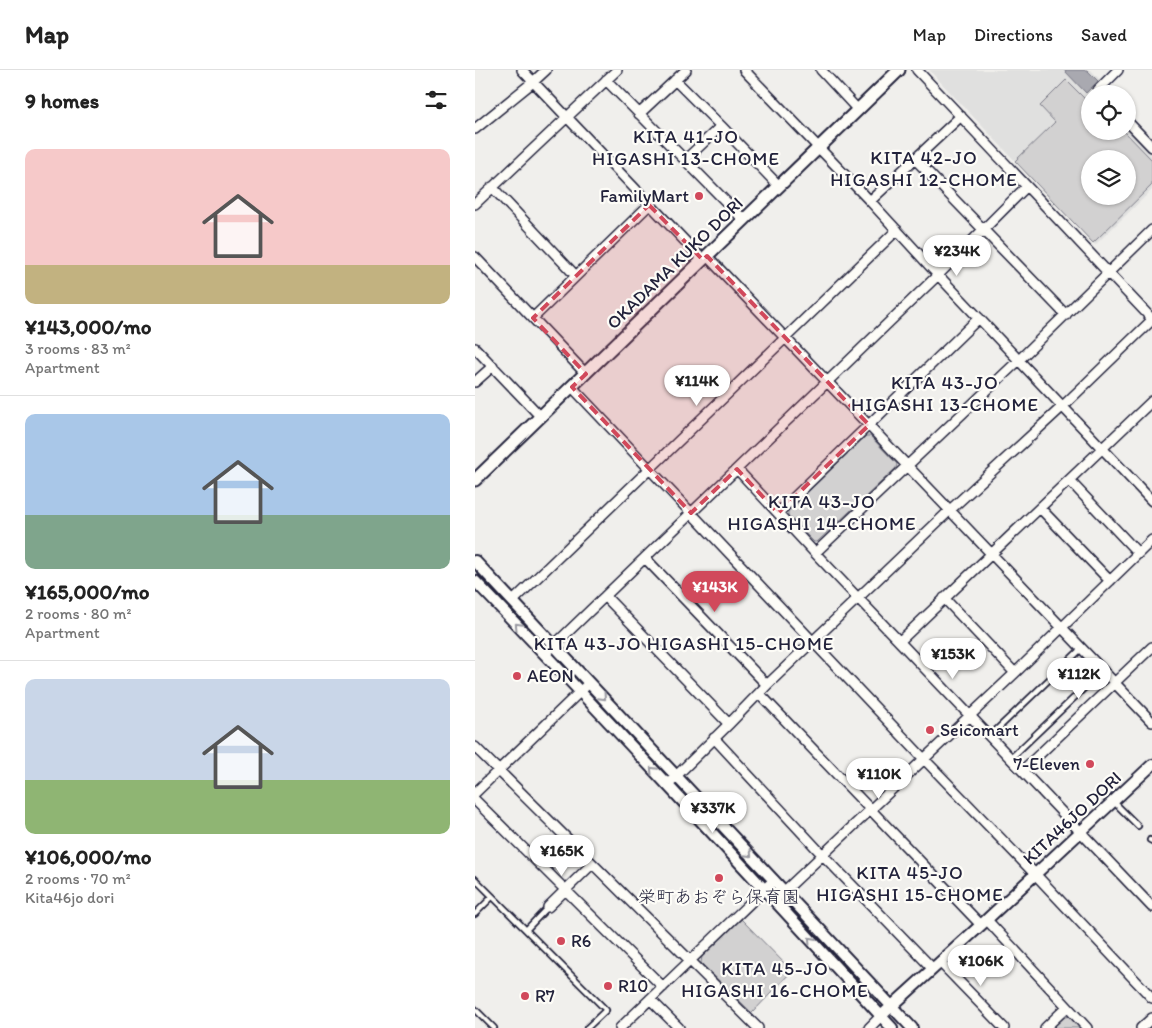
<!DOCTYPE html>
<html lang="en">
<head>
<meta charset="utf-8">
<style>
	body { margin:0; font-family:Itim,"Klee One",sans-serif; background:#f6f6f6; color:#222; height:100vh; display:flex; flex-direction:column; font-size:19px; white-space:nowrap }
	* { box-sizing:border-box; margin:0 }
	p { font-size:16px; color:#767676 }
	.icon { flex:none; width:28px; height:28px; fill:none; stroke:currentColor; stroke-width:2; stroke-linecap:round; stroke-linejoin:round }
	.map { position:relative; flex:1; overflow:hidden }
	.drawer { display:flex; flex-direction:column; background:#fff; width:475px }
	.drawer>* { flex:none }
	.controls { position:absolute; left:606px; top:15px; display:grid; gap:10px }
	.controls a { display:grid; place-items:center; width:55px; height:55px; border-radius:50%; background:#fff; box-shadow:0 1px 4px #0004; font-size:25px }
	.price { position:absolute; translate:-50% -42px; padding:0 11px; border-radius:18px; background:#fff; color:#222; font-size:16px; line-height:32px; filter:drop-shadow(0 1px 2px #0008) }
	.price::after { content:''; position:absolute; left:50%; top:30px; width:15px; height:11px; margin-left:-8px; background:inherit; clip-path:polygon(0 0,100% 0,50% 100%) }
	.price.selected { background:#d1495b; color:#fff }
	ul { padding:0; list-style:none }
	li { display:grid; align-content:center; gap:10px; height:265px; padding:0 25px }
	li+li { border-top:1px solid #e0e0e0 }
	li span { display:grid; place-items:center; height:155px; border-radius:10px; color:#555 }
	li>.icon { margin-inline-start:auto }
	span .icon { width:90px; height:90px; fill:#fffc; stroke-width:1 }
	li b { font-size:21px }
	h2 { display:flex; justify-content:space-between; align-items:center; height:60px; padding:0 25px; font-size:21px }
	header { display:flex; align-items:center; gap:30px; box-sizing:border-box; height:70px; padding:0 25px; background:#fff; border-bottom:1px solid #e0e0e0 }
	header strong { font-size:24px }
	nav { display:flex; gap:28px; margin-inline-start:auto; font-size:18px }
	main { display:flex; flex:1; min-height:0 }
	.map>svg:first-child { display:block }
	.built { fill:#e0e0df; fill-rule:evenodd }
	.green { fill:#d2d1d1; stroke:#7a7a86; fill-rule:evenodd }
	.water { fill:#a9a9b0; stroke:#737381 }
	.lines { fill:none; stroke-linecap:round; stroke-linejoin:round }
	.service-casing { stroke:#22223b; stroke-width:8 }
	.minor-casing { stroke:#22223b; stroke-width:12 }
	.tertiary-casing { stroke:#22223b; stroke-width:14 }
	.secondary-casing { stroke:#22223b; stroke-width:15 }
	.service { stroke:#fdfcf7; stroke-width:4.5 }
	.minor { stroke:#fdfcf7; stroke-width:9 }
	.tertiary { stroke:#fdfcf7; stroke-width:10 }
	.secondary { stroke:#fdfcf7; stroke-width:11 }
	.oneway { stroke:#9a9aa2 }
	.marked { fill:#d1495b; fill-opacity:0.2; stroke:#d1495b; stroke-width:4; stroke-dasharray:10 6; stroke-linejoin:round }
	.poi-dot { fill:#d1495b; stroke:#fdfcf7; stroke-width:2 }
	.labels { text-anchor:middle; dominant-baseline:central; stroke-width:4.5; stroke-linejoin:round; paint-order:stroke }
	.poi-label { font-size:18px; fill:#22223b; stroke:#fdfcf7; text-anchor:start }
	.street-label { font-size:18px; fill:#22223b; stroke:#fdfcf7 }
	.neighbourhood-label { font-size:19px; letter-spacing:1px; fill:#22223b; stroke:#fdfcf7 }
</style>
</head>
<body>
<header>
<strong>Map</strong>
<nav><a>Map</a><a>Directions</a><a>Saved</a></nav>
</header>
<main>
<section class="drawer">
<h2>9 homes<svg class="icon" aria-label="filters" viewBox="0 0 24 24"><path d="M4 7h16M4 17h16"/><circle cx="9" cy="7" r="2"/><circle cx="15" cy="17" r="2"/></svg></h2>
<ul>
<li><span style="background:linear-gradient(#f6c9c9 75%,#c2b280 0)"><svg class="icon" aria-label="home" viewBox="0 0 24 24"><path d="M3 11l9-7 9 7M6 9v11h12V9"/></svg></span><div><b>¥143,000/mo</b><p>3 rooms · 83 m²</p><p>Apartment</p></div></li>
<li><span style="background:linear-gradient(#a9c7e8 65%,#7fa58c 0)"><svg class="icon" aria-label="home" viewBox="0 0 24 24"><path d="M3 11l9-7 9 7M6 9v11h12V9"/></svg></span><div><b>¥165,000/mo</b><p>2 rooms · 80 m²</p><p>Apartment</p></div></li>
<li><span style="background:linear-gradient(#c9d6e8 65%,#8fb573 0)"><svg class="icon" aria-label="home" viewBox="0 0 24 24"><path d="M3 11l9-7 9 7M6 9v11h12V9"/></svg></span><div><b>¥106,000/mo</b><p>2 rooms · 70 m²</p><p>Kita46jo dori</p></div></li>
</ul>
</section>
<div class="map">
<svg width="677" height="958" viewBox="0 0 677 958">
	<rect width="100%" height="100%" fill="#f0efec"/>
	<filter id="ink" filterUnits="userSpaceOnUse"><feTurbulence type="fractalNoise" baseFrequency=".02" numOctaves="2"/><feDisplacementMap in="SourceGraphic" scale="10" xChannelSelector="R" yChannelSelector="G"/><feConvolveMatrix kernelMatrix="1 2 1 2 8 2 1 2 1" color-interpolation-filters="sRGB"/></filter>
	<g filter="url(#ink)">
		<path class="built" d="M454 0H616L627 12 618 21 620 24H615V61H652L653 59 677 85V120L620 175ZM615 89H652V126H615Z"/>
		<path class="green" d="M591 10 610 29 614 25 615 26V61H649L677 90V115L618 173 540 91 580 52 565 36ZM615 89H652V126H615Z
			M391 366H395L422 394 421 398 342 472H339L313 446V441Z
			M266 849 317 901 277 943 226 893 227 886Z
			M595 946 606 958H577L590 947Z"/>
		<path class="water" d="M589 0H612L623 11 611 23Z"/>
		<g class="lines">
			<g class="service-casing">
				<path id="service" d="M515 666 606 579
					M536 688 628 600
					M638 731 663 756
					M675 770 677 771
					M0 809 131 940 112 958
					M0 844 17 827
					M51 860 73 837
					M0 939 19 958"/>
			</g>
			<g class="minor-casing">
				<path id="minor" d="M47 0 228 190
					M269 0 395 131 463 205 677 431
					M346 0 383 40
					M442 0 677 249
					M131 10 210 90 246 56 200 10
					M627 24 623 20 643 0
					M164 44 211 0
					M652 51 677 77
					M246 56 304 116
					M0 59 58 12 71 0
					M440 89 591 245
					M210 90 269 150
					M17 117 101 206
					M395 131 486 46
					M0 134 142 0
					M232 186 677 652
					M0 187 111 304
					M58 248 174 135
					M0 278 66 347
					M0 312 18 296
					M97 317 449 689 560 804 677 928
					M262 399 340 483 677 837
					M594 410 663 483
					M565 438 635 511
					M303 443 504 248
					M340 483 544 290 677 160
					M170 488 292 615
					M130 526 254 654
					M469 528 540 603
					M38 531C167 408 293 283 422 160
					M425 571 677 331
					M70 584 463 205 551 117
					M284 623 506 855
					M239 668 343 780 458 899
					M0 677 283 958
					M548 700 677 577
					M192 715 254 654 292 615 475 440 588 336 677 250
					M0 723 114 613
					M0 730 188 917
					M300 830 540 603 677 470
					M73 837 117 794
					M512 850 612 958
					M465 892 529 958
					M175 929 204 958
					M145 958 299 810
					M394 958 406 946
					M570 958 592 937
					M666 958 677 948"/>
			</g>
			<g class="tertiary-casing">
				<path id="tertiary" d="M0 491 437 958
					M0 511C141 658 279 808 417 958
					M406 946 506 855 677 695"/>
			</g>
			<g class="secondary-casing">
				<path id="secondary" d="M0 410 424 0"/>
			</g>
			<use href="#service" class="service"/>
			<use href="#minor" class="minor"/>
			<use href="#tertiary" class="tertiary"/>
			<use href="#secondary" class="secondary"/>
		</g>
		<defs><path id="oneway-chevron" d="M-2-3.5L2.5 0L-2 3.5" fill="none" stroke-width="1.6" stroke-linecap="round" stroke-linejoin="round" transform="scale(1.25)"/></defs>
		<g class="oneway">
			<use href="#oneway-chevron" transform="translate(43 556) rotate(-134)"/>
			<use href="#oneway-chevron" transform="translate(128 627) rotate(47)"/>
			<use href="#oneway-chevron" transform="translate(178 700) rotate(-133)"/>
			<use href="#oneway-chevron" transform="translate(274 784) rotate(47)"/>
			<use href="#oneway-chevron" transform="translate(336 870) rotate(-132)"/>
		</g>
	</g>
	<path class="marked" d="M174 135 228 190 232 186 394 355 303 443 262 399 216 443 97 317 111 304 58 248Z"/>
	<g class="poi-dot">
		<circle cx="224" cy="126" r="5"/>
		<circle cx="42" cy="606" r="5"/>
		<circle cx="455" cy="660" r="5"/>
		<circle cx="615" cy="694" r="5"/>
		<circle cx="244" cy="808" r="5"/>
		<circle cx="86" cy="871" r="5"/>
		<circle cx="133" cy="916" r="5"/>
		<circle cx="50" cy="926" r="5"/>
	</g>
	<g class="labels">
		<g class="poi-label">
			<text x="214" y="126" text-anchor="end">FamilyMart</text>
			<text x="52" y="606">AEON</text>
			<text x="465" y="660">Seicomart</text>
			<text x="605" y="694" text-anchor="end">7-Eleven</text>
			<text x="244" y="827" text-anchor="middle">栄町あおぞら保育園</text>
			<text x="96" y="871">R6</text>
			<text x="143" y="916">R10</text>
			<text x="60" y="926">R7</text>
		</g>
		<g class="street-label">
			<text transform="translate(200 193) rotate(-44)">OKADAMA KUKO DORI</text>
			<text transform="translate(597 748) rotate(-43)">KITA46JO DORI</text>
		</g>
		<g class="neighbourhood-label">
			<text x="211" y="66">KITA 41-JO<tspan x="211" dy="22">HIGASHI 13-CHOME</tspan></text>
			<text x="449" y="87">KITA 42-JO<tspan x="449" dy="22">HIGASHI 12-CHOME</tspan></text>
			<text x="470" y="312">KITA 43-JO<tspan x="470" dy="22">HIGASHI 13-CHOME</tspan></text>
			<text x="347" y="431">KITA 43-JO<tspan x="347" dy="22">HIGASHI 14-CHOME</tspan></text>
			<text x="209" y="573">KITA 43-JO HIGASHI 15-CHOME</text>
			<text x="435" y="802">KITA 45-JO<tspan x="435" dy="22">HIGASHI 15-CHOME</tspan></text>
			<text x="300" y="898">KITA 45-JO<tspan x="300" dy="22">HIGASHI 16-CHOME</tspan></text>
		</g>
	</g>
</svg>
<div class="controls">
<a><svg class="icon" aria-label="locate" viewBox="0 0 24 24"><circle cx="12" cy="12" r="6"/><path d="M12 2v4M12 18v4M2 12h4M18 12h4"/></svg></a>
<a><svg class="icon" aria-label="layers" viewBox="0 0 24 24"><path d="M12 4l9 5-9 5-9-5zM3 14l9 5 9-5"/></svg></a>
</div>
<b class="price" style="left:482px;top:207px">¥234K</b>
<b class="price" style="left:222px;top:337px">¥114K</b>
<b class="price selected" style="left:240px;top:543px">¥143K</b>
<b class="price" style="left:478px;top:610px">¥153K</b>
<b class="price" style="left:604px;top:630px">¥112K</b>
<b class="price" style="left:404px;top:730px">¥110K</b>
<b class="price" style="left:238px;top:764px">¥337K</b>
<b class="price" style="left:87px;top:807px">¥165K</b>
<b class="price" style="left:506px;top:917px">¥106K</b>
</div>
</main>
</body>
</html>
